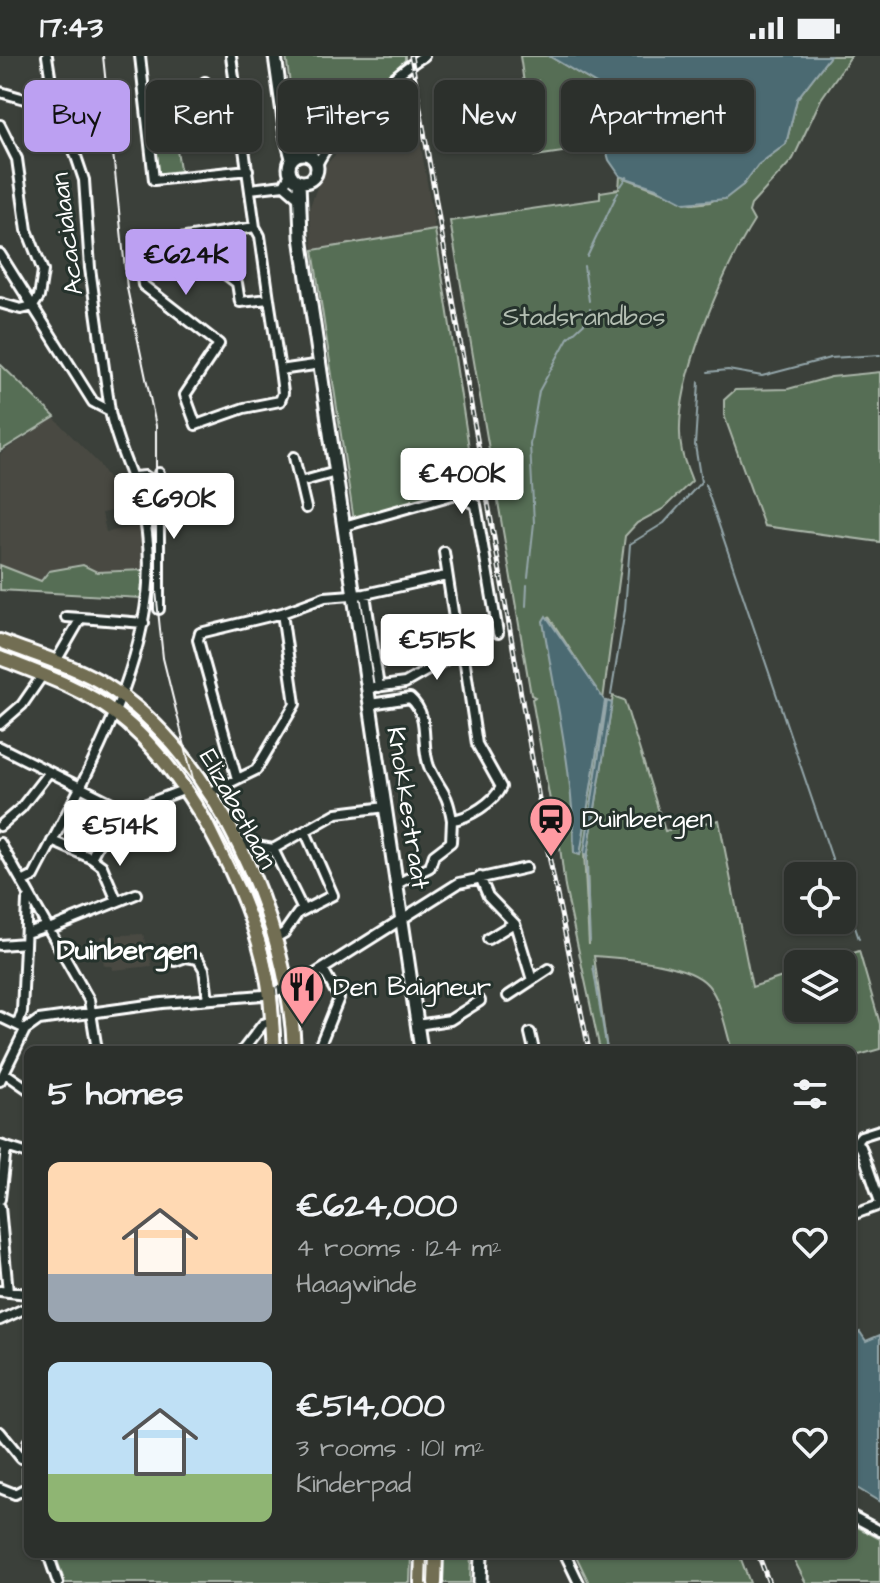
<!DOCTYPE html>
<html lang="en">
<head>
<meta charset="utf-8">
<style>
	body { margin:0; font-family:"Architects Daughter",sans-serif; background:#343834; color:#f1f3f6; height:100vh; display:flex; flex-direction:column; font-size:30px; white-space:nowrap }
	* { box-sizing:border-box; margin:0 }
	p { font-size:26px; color:#a6a9a9 }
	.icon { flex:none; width:44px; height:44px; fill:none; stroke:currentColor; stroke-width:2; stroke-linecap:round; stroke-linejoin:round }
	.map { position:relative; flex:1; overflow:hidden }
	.panel { position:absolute; left:24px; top:990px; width:832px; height:512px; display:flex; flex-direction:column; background:#2c302c; border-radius:12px; box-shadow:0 2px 6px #0004,0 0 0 2px #484b48 }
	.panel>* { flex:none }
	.banner { position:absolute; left:24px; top:24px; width:832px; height:72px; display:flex; gap:16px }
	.controls { position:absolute; left:784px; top:806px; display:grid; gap:16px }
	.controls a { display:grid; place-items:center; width:72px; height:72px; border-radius:12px; background:#2c302c; box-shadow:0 2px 6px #0004,0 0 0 2px #484b48; font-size:40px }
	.price { position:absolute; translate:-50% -68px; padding:0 18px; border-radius:8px; background:#fff; color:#222; font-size:26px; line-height:52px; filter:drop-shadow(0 2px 4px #0008) }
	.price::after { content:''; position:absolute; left:50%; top:48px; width:24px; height:18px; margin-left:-12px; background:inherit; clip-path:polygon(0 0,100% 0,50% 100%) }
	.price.on { background:#bca0f2; color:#111 }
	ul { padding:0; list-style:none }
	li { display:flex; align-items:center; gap:24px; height:200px; padding:0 24px }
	li span { display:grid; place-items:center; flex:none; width:224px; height:160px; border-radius:12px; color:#555 }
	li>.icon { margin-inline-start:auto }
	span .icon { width:96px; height:96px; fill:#fffc; stroke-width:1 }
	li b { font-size:34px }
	h2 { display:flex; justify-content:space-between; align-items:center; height:96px; padding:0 24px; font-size:34px }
	.pill { padding:0 28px; border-radius:12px; background:#2c302c; box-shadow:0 2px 6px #0004,0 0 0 2px #484b48; font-size:28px; line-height:72px }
	.pill.on { background:#bca0f2; color:#111 }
	.status { display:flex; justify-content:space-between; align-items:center; height:56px; padding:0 40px; background:#2c302c; direction:ltr }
	.status svg { height:22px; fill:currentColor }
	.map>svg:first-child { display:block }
	.built { fill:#4a4a43 }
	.green { fill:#576e54; stroke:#abb6aa; stroke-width:2 }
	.water { fill:#4c6b72; stroke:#94a6aa; stroke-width:2 }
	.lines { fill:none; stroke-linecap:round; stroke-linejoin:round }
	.stream { stroke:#94a6aa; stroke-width:2 }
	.street-casing { stroke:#fff; stroke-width:14 }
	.secondary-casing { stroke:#fff; stroke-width:17 }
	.primary-casing { stroke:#fff; stroke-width:18 }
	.street { stroke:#26332d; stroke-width:8 }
	.secondary { stroke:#26332d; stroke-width:11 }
	.primary { stroke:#726e52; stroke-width:12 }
	.tram { stroke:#fff; stroke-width:2 }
	.rail-casing { stroke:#fff; stroke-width:5 }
	.rail { stroke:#26332d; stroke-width:2; stroke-dasharray:6; stroke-linecap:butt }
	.labels { text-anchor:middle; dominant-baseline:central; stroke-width:6; stroke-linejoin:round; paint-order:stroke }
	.street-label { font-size:26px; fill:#fff; stroke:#26332d }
	.park-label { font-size:26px; fill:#b3beb2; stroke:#26332d }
	.poi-label { font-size:26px; fill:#fff; stroke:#26332d; text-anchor:start }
	.neighbourhood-label { font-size:28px; font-weight:bold; fill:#fff; stroke:#26332d }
</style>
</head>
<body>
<div class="status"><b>17:43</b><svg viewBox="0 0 49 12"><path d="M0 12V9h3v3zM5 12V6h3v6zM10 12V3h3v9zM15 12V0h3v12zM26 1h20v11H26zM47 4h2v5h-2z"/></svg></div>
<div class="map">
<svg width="880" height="1527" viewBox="0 0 880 1527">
	<rect width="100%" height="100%" fill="#3b403a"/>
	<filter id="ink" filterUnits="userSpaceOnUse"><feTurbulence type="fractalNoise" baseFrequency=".0125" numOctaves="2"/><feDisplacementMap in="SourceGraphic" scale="16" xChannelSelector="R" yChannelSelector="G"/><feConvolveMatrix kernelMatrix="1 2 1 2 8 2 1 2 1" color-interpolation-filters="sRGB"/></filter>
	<g filter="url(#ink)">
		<path class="built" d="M409 19 435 174 313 194 309 153 325 110Z
			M54 362 99 408 116 436 130 429 137 448 102 457 106 476 141 470 145 513 98 516 84 508 48 514 41 524 0 508V398Z
			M143 878 152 910 113 914 112 910H104L101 880Z"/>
		<path class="green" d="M286 0H405V4L327 80 316 88 307 89 297 78Z
			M520 0H549L598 29 620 51 621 66 603 82 596 78 594 84 562 88 563 96 535 100 527 50 541 47 538 25 524 27Z
			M830 0H851L821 43 793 103 751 149 749 156 754 165C722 215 669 337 682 396 684 406 689 416 692 425L663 453 637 467 625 480 603 644 549 561 571 728 574 797 580 799 605 645H607L584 797 589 889 587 802 613 640 624 644 665 775 719 764 752 931 798 916V952H842V908H821L859 895 880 968V993L852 1001V994H732C726 975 721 944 708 929 689 906 621 902 594 900L607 994H600L565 831 557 767H554L532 643 535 641 531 639 450 165 600 143V136L619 133 620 120 694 148 710 146 743 129 758 109 786 88 797 43Z
			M181 74 183 92 177 94 181 119 160 121 155 117 151 75Z
			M435 174 475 430 354 465 313 194Z
			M0 308 55 361 0 395Z
			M880 316V486L764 470 724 359V344L735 334 788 333 831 321Z
			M0 509 41 525 49 515 83 509 97 516 143 514 141 542 0 534Z
			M852 1468 880 1483V1527H806L791 1498H852Z
			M55 1498H411L410 1527H65Z
			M440 1498H471L470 1527H439Z
			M575 1498H739L750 1527H589Z"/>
		<path class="water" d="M549 0H830L797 43 786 88 758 109 743 129 725 143 685 147 656 132 620 120 609 104 603 82 621 66 620 51 598 29Z
			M546 560 605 645 580 799 574 797C574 718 555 642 543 565Z
			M607 645 612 647 587 802 584 797Z
			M860 1276 866 1285 880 1279V1446L852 1429V1279Z"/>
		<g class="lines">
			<path class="stream" d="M621 130 627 121
				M587 201 618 136
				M584 210 589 245
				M708 316 728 314 762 320 830 302 880 299
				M705 428 838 820
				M528 521 534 467 530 388 539 335 568 282 592 260 590 253
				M526 550 527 529
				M611 639 625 554 630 488 664 467 701 426 695 389 699 326
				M586 798 590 885
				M842 832 859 883
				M593 910 607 994"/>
			<g class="street-casing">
				<path id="street" d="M140 0 154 124 248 114
					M231 0 255 171
					M205 26 210 56
					M0 36 32 45 63 63
					M209 49 238 45
					M0 69 17 103 27 174 43 215 39 241 33 250
					M305 98 329 87
					M317 109C332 76 393 18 424 0
					M284 129 290 118
					M250 133 284 129 299 142
					M192 181 255 171 260 180 269 243
					M0 198 93 346 110 355
					M0 247 21 253 33 250
					M280 314 269 243 240 246 237 227 195 195 192 181 137 190 143 229 219 288 185 339 196 369 244 352 280 345 283 337 280 314 321 308
					M294 401 306 452
					M134 421 145 420 151 424V455L145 460
					M300 426 336 416
					M344 470 456 438 476 449 498 577
					M365 538 379 631
					M159 553V417
					M66 561 81 562
					M55 607 81 562 144 567
					M367 632 405 627 459 596 444 496
					M370 648 410 642C432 661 419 689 430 713 441 736 447 734 452 764
					M0 668 22 649 42 620
					M0 691 128 755 186 733
					M237 723 198 584 200 577 282 557 325 541 365 538 446 520
					M209 737 256 714 295 648 282 557
					M0 770 21 752 49 716
					M52 785 91 802 118 750
					M0 787 89 944 97 994
					M238 791 245 788 273 793 337 757 386 751
					M273 793 303 854
					M91 802 102 810 117 845
					M480 821 488 840 515 868 532 924
					M24 825 34 820C86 719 162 594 147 477 142 434 118 397 110 355L90 212 84 124 51 26 47 0
					M397 828 430 811 434 799 451 786 452 764C469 762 494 746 501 731L477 688 465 608 459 596
					M49 873 136 838
					M26 877 47 870
					M277 881 284 877 298 857 333 839 305 775
					M488 883 514 867
					M0 889 25 887
					M175 905 186 901 198 903 204 913 208 943
					M508 940 549 913
					M0 961 21 971
					M18 968 22 956 27 845 30 842
					M417 969 450 964 480 945
					M530 977 534 994
					M243 994 263 968 272 965
					M318 994 339 942 323 913
					M5 1017 28 1033
					M0 1025 25 974 39 964 162 947 263 939 299 928 459 827 526 812
					M852 1086 861 1091 880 1146
					M856 1086 861 1080 880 1074
					M0 1089 28 1098
					M0 1143 6 1092
					M0 1151 8 1236
					M852 1159 880 1149
					M0 1235 28 1238
					M0 1264 28 1251
					M0 1376 21 1402 27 1404
					M28 1386V1424
					M0 1432 15 1438 28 1431
					M852 1460 880 1475
					M48 1498 58 1527
					M565 1498 579 1527"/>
			</g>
			<g class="secondary-casing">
				<path id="secondary" d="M275 0 286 79 292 102
					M289 112a14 14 0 1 1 28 0a14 14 0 1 1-28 0Z
					M299 126 301 181 421 994
					M480 1527 481 1498"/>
			</g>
			<g class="primary-casing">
				<path id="primary" d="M0 585C35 599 76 610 107 630 217 700 289 868 294 994
					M0 602C38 617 82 632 115 657 186 711 251 834 267 921 272 945 272 970 274 994
					M421 1527 422 1498
					M435 1527 436 1498"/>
			</g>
			<use href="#street" class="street"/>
			<use href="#secondary" class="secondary"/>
			<use href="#primary" class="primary"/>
			<path class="tram" d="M103 0 127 232 156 370V535L163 602 194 727 245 832 265 882 277 934 282 994
				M426 1527 427 1498"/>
			<g class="rail-casing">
				<path id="rail" d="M411 0 548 795 589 994
					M758 1498 769 1527"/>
			</g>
			<use href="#rail" class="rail"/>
		</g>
	</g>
	<defs>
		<g id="station-pin" transform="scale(2.3)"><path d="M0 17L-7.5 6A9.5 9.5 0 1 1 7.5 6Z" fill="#ff9aa2" stroke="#26332d"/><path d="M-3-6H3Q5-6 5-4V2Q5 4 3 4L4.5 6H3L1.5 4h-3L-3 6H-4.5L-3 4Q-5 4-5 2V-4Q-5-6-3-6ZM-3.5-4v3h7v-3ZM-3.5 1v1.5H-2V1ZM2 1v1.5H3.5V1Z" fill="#111"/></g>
		<g id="restaurant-pin" transform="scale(2.3)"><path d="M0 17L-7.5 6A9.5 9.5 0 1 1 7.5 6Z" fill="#ff9aa2" stroke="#26332d"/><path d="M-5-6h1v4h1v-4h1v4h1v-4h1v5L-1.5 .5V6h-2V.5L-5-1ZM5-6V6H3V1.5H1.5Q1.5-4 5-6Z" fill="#111"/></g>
	</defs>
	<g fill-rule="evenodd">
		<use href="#station-pin" x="551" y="763"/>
		<use href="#restaurant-pin" x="302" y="931"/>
	</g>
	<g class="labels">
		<g class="street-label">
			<text transform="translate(67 178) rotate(-97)">Acacialaan</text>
			<text transform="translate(408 752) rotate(81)">Knokkestraat</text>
			<text transform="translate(238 753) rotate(61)">Elizabetlaan</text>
		</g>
		<g class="park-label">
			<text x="584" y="261">Stadsrandbos</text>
		</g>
		<g class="poi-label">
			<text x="582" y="763">Duinbergen</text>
			<text x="333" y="931">Den Baigneur</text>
		</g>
		<g class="neighbourhood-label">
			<text x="127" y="894">Duinbergen</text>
		</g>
	</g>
</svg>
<div class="controls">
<a><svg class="icon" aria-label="locate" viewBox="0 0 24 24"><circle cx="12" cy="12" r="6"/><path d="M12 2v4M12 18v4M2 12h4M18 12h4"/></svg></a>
<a><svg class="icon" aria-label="layers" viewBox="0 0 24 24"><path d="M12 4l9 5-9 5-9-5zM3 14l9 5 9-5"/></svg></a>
</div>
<b class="price on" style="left:186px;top:241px">€624K</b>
<b class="price" style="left:462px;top:460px">€400K</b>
<b class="price" style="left:174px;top:485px">€690K</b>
<b class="price" style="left:437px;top:626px">€515K</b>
<b class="price" style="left:120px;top:812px">€514K</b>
<div class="banner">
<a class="pill on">Buy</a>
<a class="pill">Rent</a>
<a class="pill">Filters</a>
<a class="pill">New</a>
<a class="pill">Apartment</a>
</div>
<section class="panel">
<h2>5 homes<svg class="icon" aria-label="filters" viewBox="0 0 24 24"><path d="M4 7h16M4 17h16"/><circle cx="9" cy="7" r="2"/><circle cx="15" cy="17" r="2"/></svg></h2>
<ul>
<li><span style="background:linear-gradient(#ffd9b3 70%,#9aa5b1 0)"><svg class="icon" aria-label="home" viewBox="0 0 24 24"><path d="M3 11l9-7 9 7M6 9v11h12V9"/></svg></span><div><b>€624,000</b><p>4 rooms · 124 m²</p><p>Haagwinde</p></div><svg class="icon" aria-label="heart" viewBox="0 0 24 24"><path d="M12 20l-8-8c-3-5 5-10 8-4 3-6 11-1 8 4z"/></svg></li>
<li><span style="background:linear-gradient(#bfe0f5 70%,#8fb573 0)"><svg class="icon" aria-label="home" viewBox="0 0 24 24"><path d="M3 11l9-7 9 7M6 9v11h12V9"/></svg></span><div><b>€514,000</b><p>3 rooms · 101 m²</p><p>Kinderpad</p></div><svg class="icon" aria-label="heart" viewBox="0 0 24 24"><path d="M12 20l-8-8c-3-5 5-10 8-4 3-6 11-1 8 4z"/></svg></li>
</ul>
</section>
</div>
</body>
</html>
